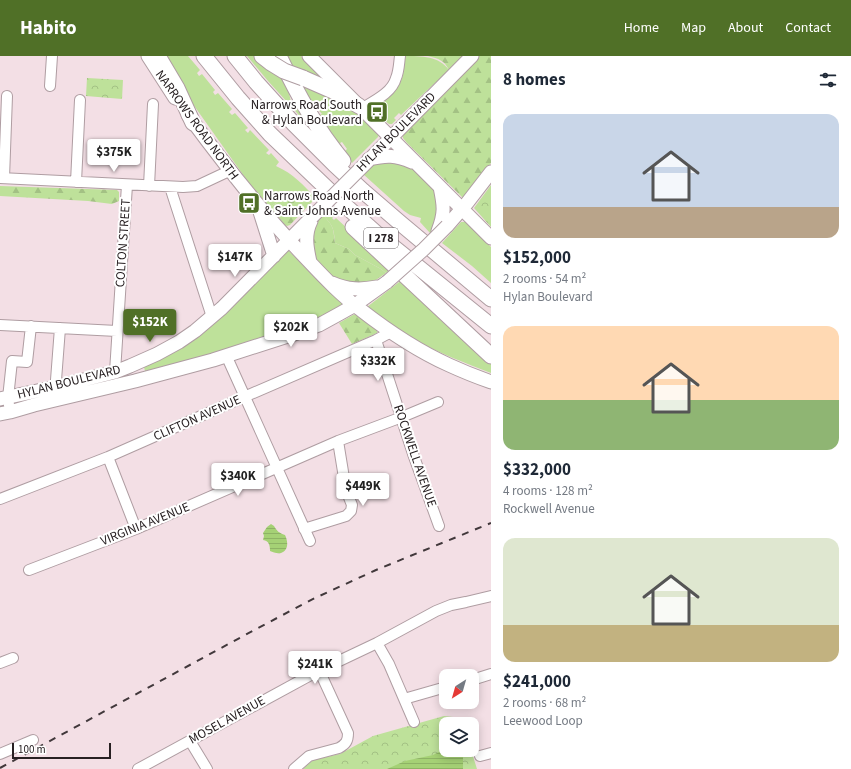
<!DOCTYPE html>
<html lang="en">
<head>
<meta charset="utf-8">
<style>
	body { margin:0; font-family:"Source Sans 3",sans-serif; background:#f2f2f3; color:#1f2937; height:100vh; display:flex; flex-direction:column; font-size:15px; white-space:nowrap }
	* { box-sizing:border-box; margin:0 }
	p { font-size:13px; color:#747a83 }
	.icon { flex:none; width:22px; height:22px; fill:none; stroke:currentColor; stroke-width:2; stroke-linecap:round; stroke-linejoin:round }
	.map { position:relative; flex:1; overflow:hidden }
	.panel { display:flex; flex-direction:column; background:#fff; width:360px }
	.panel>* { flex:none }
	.needle { width:26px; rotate:217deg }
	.fabs { position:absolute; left:439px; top:613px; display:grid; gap:8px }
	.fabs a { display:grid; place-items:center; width:40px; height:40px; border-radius:8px; background:#fff; box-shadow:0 2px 10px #0003; font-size:20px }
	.scale { position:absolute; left:12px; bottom:10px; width:99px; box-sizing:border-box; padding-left:4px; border:2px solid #272022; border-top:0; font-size:11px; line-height:14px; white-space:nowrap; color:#272022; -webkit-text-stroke:3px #fff; paint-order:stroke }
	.price { position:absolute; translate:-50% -34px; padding:0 9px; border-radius:4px; background:#fff; color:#222; font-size:13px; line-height:26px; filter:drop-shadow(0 1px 2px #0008) }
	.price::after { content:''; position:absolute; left:50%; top:24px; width:12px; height:9px; margin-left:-6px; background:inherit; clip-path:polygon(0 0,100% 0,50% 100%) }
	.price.current { background:#507027; color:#fff }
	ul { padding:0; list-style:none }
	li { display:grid; align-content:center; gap:8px; height:212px; padding:0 12px }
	li span { display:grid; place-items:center; height:124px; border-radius:12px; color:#555 }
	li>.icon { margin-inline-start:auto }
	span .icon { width:72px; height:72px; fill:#fffc; stroke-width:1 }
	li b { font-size:17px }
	h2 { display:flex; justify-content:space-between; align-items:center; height:48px; padding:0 12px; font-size:17px }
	header { display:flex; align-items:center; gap:24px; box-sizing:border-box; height:56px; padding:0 20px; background:#507027; color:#fff }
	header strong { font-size:19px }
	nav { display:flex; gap:22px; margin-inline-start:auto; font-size:14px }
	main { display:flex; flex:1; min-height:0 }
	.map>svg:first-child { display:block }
	.grass { fill:#bee19a }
	.forest { fill:url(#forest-firs) }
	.park { fill:url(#park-crowns) }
	.water { fill:url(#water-rules) }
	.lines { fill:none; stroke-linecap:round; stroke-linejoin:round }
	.minor-casing { stroke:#af9da2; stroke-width:12 }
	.major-casing { stroke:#af9da2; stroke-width:15 }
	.highway-casing { stroke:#af9da2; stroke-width:17 }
	.minor { stroke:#fff; stroke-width:10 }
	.major { stroke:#fff; stroke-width:13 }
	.highway { stroke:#fff; stroke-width:15 }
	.rail { stroke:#41383b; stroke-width:2; stroke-dasharray:7 7; stroke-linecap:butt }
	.major-bridge-casing { stroke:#af9da2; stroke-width:15; stroke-linecap:butt }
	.highway-bridge-casing { stroke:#af9da2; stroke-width:17; stroke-linecap:butt }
	.major-bridge { stroke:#fff; stroke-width:13 }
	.highway-bridge { stroke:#fff; stroke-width:15 }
	.labels { text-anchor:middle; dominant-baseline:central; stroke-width:4; stroke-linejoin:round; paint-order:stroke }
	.shield { fill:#fff; stroke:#686364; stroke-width:1 }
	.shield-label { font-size:12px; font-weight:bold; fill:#272022 }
	.poi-label { font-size:13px; fill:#272022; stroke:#fff; text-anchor:end }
	.street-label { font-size:13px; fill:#272022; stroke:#fff }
</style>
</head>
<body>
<header>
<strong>Habito</strong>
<nav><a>Home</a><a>Map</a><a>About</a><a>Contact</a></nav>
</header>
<main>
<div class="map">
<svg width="491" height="713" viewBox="0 0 491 713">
	<defs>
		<pattern id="forest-firs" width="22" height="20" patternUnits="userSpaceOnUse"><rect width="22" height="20" fill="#bee19a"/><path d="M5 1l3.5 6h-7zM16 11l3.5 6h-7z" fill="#a3c184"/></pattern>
		<pattern id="park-crowns" width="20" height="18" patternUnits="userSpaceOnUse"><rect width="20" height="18" fill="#bee19a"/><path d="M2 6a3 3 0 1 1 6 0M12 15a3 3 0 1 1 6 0" fill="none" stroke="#a3c184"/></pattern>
		<pattern id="water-rules" width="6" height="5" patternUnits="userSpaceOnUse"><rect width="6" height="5" fill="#a5d175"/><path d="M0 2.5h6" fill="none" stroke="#8eb365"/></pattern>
	</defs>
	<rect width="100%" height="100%" fill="#f3dfe5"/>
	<path class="grass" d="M163 0H188L200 14 197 17 199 20 202 18 215 34 213 36 215 39 218 37 232 53 229 56 232 59 235 57 248 72 245 74 248 77 250 74 269 94 266 97 269 99 271 97 279 106 276 110C294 118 303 129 316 142L311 147 305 143 279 145 270 151 251 130 190 44Z
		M247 0H256L286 23 291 46 297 43 306 67 268 25Z
		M285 0H301L318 17 322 23C308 17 291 15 285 0Z
		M404 0C422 0 439 0 449 14L437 26H436L401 59 399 57 394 62 396 64 392 68H389L379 60 380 58 376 54H374L375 51 374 50C387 42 399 35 403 19 404 13 404 6 404 0Z
		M296 25 349 51 379 78 378 81 352 107 343 97 347 93 342 86 340 87 342 90 339 92 317 60 322 58 308 43Z
		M390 104 410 109 432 130 437 139 439 147 435 169 430 177 420 166 421 162 410 159 404 155 363 118 375 108Z
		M328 154 334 160 332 162 334 164 336 162 349 174 347 176 350 178 351 176 365 189 363 191 365 193 367 191 391 213 386 217 381 213 355 199 349 193 335 187C334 172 333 170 323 159Z
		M461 166H466L491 191V227L472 210 442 187Z
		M287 195H289L323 230 342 247V249L315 264 303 269 205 300 145 315 144 311Z
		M403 223 417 237 415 240 418 242 420 240 442 259 439 262 442 265 445 262 465 282 463 284 464 286 467 284 491 306V317C465 307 439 297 415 284 398 274 383 263 367 251Z"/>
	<path class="forest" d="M428 0H463L449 14C444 4 439 3 428 0Z
		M479 0H491V107L464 142 462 141 407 87 403 82V79L453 25Z
		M0 130 117 134 119 136V145L112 148 88 145 0 140Z
		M294 140 299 141 311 147 290 169 287 170 285 169 270 151 284 142Z
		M323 159C334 171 333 171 335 187L349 193 355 199 381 213 386 217 373 226 358 229 333 222 315 203 312 175 315 168Z
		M356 258 377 274V277L352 288 339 267 353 259Z"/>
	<path class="park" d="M87 22 123 24 122 43 86 40Z
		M491 129V171L474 152Z
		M444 660 462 662 464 668H446V694H471L477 713H303L313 704 340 698 373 680Z"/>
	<path class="water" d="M271 468 274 470C277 475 279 477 285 479 288 485 289 494 281 497 277 498 273 496 270 495 270 489 269 485 263 484L264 480 263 477 267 471Z
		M445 693 463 700V713H387L405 705 433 699Z"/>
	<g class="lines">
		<g class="minor-casing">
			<path id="minor" d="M50 30 52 0
				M361 53C374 45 392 37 396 22 399 15 399 7 400 0
				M0 122 183 131 197 130 229 115
				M4 122 7 40
				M76 126 80 44
				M149 130 153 48
				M170 131 212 261
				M0 269 117 275
				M376 284 413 398 439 470
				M226 299 310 485
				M115 316 127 129
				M57 338 56 331V324L60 272
				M10 356 8 342 12 305 27 306 31 270
				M108 401 136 473
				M0 443 108 401 244 341 376 284 391 276
				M304 473 346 460 351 455 352 449 346 434 338 385
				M29 514 136 473 338 385 402 361 438 346
				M377 587 389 608 414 666
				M0 607 13 602
				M472 624 491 618
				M404 643 446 631
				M190 685 207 713
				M0 698 33 684
				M480 700 491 697
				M138 713 318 615 377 587 436 555 451 549 466 546 491 540
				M294 713 309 700 339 692C346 688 348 685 348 677L319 614"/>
		</g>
		<g class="major-casing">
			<path id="major" d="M148 0 175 42
				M309 0 491 182
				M188 59C224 108 260 154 302 198 321 218 339 238 361 254 388 275 418 295 449 309 462 315 477 321 491 326
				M369 103C387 99 395 99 412 106
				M369 104 472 0
				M260 156 274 200
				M447 170 467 147 491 116
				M438 175C445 157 444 150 440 131
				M310 206C307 192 304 179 311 165
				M332 227C348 234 361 234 377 231
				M0 343 56 331 115 316 130 310 157 298 179 286 195 275 222 252 312 161
				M0 358 10 356 34 349 135 325 213 304 297 277 319 269 339 258 355 249 387 226"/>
		</g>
		<g class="highway-casing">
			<path id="highway" d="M158 0 177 32 193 67
				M204 0 238 42 270 78 339 144 376 177 491 270
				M235 0 256 26 294 68 334 108 363 135 399 166 491 243
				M262 0 271 7
				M279 0C297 37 316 73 343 105
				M303 22 335 36 359 50
				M353 171 491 300"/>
		</g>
		<use href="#minor" class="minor"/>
		<use href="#major" class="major"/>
		<use href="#highway" class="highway"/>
		<path class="rail" d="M0 712 258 572 315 542 376 514 491 467"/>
		<g class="major-bridge-casing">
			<path id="major-bridge" d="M312 161 369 104
				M387 226 424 193 447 170"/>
		</g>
		<g class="highway-bridge-casing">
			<path id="highway-bridge" d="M271 7 284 15 303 22"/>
		</g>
		<use href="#major-bridge" class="major-bridge"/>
		<use href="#highway-bridge" class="highway-bridge"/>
	</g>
	<defs>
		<g id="bus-square" transform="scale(1.15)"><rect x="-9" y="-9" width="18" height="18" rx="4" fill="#507027" stroke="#fff"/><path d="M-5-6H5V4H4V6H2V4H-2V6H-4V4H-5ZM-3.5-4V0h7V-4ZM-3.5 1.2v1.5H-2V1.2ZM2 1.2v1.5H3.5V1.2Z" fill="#fff"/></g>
	</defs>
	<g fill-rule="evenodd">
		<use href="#bus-square" x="377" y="56"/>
		<use href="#bus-square" x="249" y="147"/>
	</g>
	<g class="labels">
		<rect class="shield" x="364" y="172" width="34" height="20" rx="3"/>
		<g class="shield-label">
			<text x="381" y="182">I 278</text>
		</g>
		<g class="poi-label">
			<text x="362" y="49">Narrows Road South<tspan x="362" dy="15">&amp; Hylan Boulevard</tspan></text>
			<text x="264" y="140" text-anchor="start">Narrows Road North<tspan x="264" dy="15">&amp; Saint Johns Avenue</tspan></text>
		</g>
		<g class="street-label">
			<text transform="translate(197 69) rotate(54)">NARROWS ROAD NORTH</text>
			<text transform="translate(396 76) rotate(-45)">HYLAN BOULEVARD</text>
			<text transform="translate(123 187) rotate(-86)">COLTON STREET</text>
			<text transform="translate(69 326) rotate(-14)">HYLAN BOULEVARD</text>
			<text transform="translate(197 362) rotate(-24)">CLIFTON AVENUE</text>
			<text transform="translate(415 400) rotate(71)">ROCKWELL AVENUE</text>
			<text transform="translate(145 468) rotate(-22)">VIRGINIA AVENUE</text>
			<text transform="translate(227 664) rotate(-29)">MOSEL AVENUE</text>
		</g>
	</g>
</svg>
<div class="fabs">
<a><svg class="needle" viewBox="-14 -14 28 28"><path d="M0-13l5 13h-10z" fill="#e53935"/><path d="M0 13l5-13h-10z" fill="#747a83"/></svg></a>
<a><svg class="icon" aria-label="layers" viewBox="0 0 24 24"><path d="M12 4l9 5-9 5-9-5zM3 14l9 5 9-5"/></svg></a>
</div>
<div class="scale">100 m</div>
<b class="price" style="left:114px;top:117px">$375K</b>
<b class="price" style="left:235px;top:222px">$147K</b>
<b class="price current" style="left:150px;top:287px">$152K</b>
<b class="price" style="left:291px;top:292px">$202K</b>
<b class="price" style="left:378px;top:326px">$332K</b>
<b class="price" style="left:238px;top:441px">$340K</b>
<b class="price" style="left:363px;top:451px">$449K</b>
<b class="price" style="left:315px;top:629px">$241K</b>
</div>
<section class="panel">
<h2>8 homes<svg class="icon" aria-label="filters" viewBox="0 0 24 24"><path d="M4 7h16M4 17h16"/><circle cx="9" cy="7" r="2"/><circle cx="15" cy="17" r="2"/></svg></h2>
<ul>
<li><span style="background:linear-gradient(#c9d6e8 75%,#b9a48a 0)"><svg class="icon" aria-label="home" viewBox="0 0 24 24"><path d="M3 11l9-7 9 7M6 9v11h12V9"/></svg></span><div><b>$152,000</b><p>2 rooms · 54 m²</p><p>Hylan Boulevard</p></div></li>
<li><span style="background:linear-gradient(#ffd9b3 60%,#8fb573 0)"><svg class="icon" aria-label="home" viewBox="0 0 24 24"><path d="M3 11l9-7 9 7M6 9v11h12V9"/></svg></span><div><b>$332,000</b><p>4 rooms · 128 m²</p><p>Rockwell Avenue</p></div></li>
<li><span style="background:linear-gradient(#dfe7d0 70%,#c2b280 0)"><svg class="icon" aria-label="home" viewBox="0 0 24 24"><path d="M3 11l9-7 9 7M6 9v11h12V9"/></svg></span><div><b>$241,000</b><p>2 rooms · 68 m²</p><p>Leewood Loop</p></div></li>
</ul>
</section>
</main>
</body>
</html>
